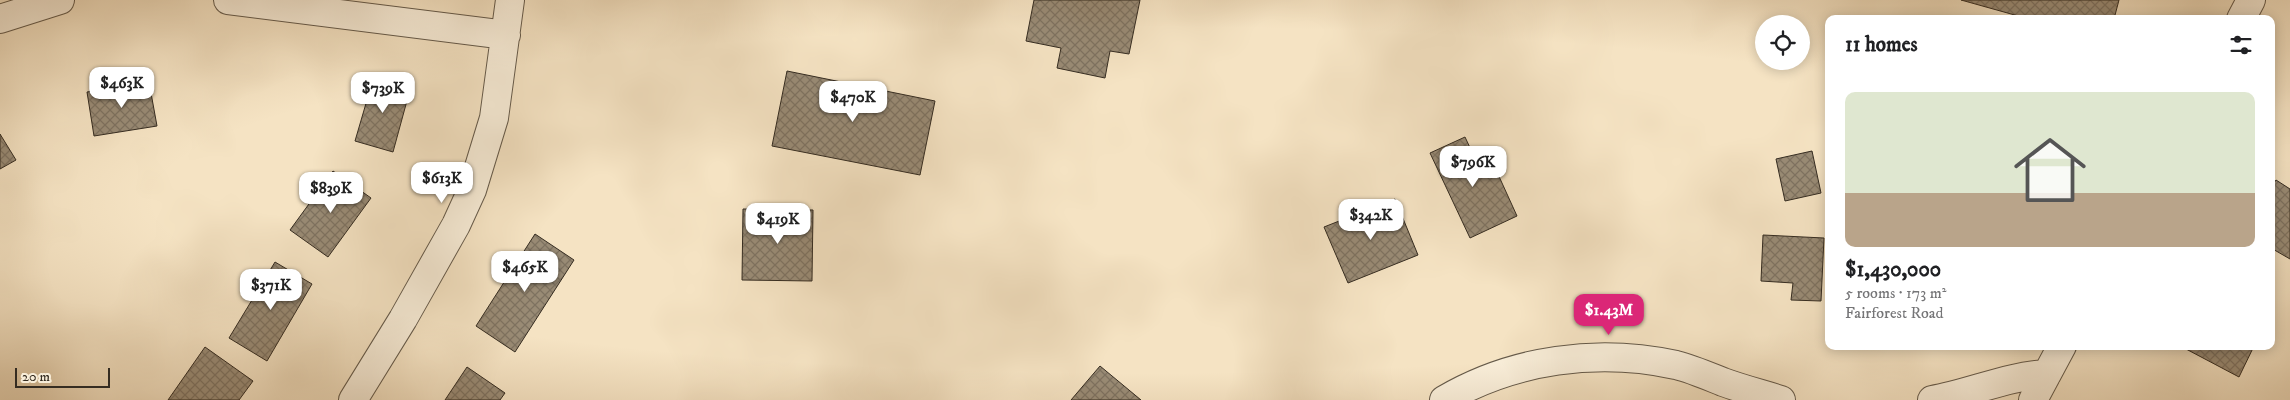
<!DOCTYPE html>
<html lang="en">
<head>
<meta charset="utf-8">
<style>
	body { margin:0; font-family:"IM FELL DW Pica",serif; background:#f2f2f2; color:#202124; height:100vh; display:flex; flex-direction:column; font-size:19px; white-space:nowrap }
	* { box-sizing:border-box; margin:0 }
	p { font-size:16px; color:#757577 }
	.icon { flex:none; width:28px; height:28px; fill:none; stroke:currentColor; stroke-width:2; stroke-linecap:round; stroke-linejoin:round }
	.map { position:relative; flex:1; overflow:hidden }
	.sheet { position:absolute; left:1825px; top:15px; width:450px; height:335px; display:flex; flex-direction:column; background:#fff; border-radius:10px; box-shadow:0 2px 12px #0003 }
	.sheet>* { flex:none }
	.controls { position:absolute; left:1755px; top:15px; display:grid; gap:10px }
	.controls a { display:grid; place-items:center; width:55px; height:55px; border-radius:50%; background:#fff; box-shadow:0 2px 12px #0003; font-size:25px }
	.scale { position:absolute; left:15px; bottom:12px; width:95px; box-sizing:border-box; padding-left:5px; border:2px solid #352c21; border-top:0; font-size:14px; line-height:18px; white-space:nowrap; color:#352c21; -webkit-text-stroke:4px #f8edd8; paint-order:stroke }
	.price { position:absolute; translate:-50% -42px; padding:0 11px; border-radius:10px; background:#fff; color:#222; font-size:16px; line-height:32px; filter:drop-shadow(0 1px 2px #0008) }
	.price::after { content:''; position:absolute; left:50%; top:30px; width:15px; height:11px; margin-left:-8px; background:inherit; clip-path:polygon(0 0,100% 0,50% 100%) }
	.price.current { background:#db2777; color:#fff }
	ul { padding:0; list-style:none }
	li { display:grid; align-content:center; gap:10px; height:265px; padding:0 20px }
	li+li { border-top:1px solid #e0e0e0 }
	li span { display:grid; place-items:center; height:155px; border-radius:10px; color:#555 }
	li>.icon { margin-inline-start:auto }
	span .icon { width:90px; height:90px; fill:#fffc; stroke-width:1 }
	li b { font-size:21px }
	h2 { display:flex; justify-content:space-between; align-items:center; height:60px; padding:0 20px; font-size:21px }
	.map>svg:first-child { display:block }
	.building { fill:url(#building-cross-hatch); stroke:#352c21 }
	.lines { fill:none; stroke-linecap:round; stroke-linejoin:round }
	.street-casing { stroke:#655a4a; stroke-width:30 }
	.street { stroke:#f8edd8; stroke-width:28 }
</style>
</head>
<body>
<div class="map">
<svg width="2290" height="400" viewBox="0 0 2290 400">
	<defs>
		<pattern id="building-cross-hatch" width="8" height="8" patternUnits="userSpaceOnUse" patternTransform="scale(1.25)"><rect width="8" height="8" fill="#998b75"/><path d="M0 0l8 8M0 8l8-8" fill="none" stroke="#7e7260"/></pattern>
	</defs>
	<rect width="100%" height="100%" fill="#f5e3c3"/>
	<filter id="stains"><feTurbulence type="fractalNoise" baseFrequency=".004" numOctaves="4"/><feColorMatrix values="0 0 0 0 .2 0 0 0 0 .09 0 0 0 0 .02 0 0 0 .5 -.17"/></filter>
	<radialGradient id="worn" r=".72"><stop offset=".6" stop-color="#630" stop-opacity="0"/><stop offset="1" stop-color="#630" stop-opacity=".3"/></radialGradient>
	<path class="building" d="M1034 0H1140L1129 54 1110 51 1105 78 1057 68 1061 48 1026 41Z
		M1961 0H2119L2114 19H2029Z
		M787 71 935 101 920 175 772 146Z
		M374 76 411 86 393 152 355 141Z
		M149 82 157 126 94 136 87 92Z
		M0 134 16 160 0 169Z
		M1465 137 1479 167 1492 161 1517 216 1470 238 1430 153Z
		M1812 151 1821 193 1785 201 1776 159Z
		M333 171 371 198 328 257 290 230Z
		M2276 180 2290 189V259L2271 248V187Z
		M1395 199 1418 255 1348 283 1324 227Z
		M743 209 813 210 812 281 742 280Z
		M535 234 574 260 515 352 476 326Z
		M1763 235 1824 238 1821 301 1791 300 1793 283 1761 281Z
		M275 262 312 284 267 361 229 338Z
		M2188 346H2254L2239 377 2186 349Z
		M205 347 253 381 239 400H168Z
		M1100 366 1141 400H1071Z
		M467 367 505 393 500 400H445Z"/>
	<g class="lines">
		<g class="street-casing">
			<path id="street" d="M228 0 506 35
				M0 19 60 0
				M2241 19 2251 0
				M353 400 403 319 456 225 472 190 494 118 510 0
				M1444 400C1514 359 1598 348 1676 365 1692 369 1708 376 1723 382 1742 389 1762 394 1781 400
				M1932 400C1971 393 2008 376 2047 374
				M2033 400 2062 346"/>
		</g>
		<use href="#street" class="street"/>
	</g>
	<rect width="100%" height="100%" filter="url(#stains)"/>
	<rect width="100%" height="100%" fill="url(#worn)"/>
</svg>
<div class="controls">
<a><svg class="icon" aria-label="locate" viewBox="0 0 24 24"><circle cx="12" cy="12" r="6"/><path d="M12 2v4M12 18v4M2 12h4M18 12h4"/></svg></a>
</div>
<div class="scale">20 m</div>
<b class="price" style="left:122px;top:109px">$463K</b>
<b class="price" style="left:383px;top:114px">$739K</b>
<b class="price" style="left:853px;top:123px">$470K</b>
<b class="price" style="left:1473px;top:188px">$796K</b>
<b class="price" style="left:442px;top:204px">$613K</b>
<b class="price" style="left:331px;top:214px">$839K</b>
<b class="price" style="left:1371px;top:241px">$342K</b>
<b class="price" style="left:778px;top:245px">$419K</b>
<b class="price" style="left:525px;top:293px">$465K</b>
<b class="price" style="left:271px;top:311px">$371K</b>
<b class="price current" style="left:1609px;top:336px">$1.43M</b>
<section class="sheet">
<h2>11 homes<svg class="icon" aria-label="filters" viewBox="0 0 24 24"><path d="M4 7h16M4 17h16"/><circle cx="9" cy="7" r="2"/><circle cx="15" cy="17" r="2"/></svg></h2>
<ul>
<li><span style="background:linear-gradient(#dfe7d0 65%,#b9a48a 0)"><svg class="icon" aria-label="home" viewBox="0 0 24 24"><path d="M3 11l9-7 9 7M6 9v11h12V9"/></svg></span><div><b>$1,430,000</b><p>5 rooms · 173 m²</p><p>Fairforest Road</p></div></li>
</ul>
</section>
</div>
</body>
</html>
